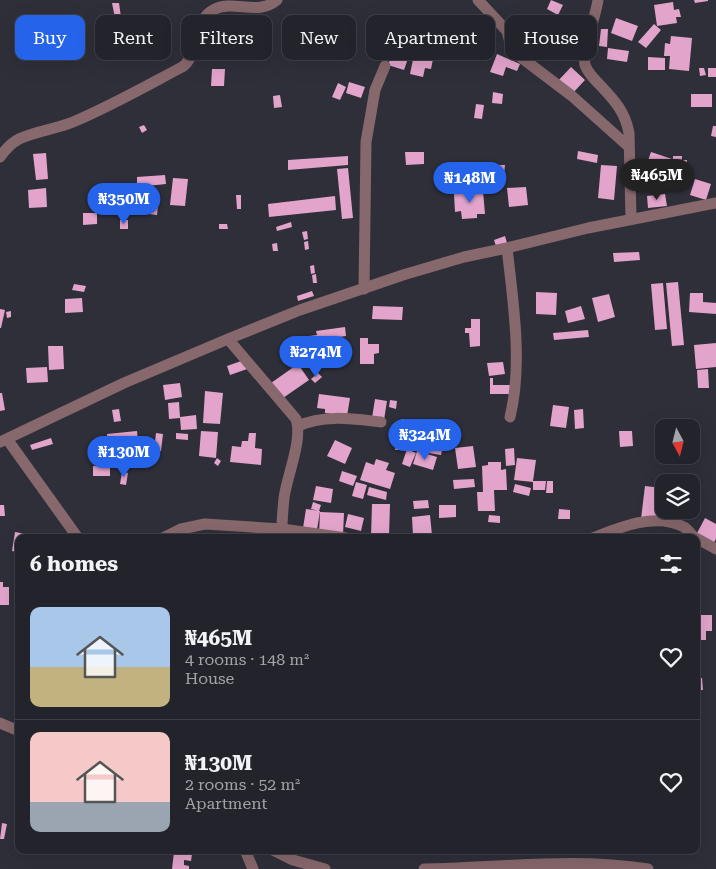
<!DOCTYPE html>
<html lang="en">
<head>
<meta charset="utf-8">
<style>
	body { margin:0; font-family:"Roboto Serif",serif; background:#2a2b33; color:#f1f3f6; height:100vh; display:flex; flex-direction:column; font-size:19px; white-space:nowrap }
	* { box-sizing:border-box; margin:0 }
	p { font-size:16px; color:#a2a4a9 }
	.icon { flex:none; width:28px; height:28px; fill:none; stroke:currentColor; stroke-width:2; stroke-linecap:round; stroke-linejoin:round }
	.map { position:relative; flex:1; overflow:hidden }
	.details { position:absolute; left:15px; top:534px; width:685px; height:320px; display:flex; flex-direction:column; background:#22232b; border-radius:10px; box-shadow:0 5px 20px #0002,0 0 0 1px #3f4047 }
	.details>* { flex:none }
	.top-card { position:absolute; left:15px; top:15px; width:686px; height:45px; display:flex; gap:10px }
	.needle { width:32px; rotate:173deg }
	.tools { position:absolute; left:655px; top:419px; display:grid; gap:10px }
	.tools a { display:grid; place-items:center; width:45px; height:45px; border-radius:10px; background:#22232b; box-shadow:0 5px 20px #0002,0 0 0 1px #3f4047; font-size:25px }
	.price { position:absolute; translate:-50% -42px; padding:0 11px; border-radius:18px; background:#2563eb; color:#fff; font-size:16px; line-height:32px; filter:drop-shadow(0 1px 2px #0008) }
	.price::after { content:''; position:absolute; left:50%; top:30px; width:15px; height:11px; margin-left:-8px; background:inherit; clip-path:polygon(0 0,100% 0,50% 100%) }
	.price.active { background:#222; color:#fff }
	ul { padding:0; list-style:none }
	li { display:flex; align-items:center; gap:15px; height:125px; padding:0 15px }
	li+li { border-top:1px solid #3f4047 }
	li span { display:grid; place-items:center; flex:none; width:140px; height:100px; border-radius:10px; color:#555 }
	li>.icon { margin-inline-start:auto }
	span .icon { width:60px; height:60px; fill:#fffc; stroke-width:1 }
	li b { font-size:21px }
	h2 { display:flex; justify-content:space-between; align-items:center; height:60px; padding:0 15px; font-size:21px }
	.chip { padding:0 18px; border-radius:10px; background:#22232b; box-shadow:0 5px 20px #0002,0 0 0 1px #3f4047; font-size:18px; line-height:45px }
	.chip.active { background:#2563eb; color:#fff }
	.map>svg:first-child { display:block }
	.building { fill:#e2a4cb }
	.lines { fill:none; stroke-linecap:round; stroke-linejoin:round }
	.minor { stroke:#87686c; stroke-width:11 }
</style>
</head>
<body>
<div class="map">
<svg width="716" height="869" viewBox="0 0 716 869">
	<rect width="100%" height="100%" fill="#2e2f39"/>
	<path class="building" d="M551 0 563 5 558 15 547 9Z
		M694 0H708V1L695 3Z
		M673 2 674 10 679 9 681 17H676L677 23 657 26 654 5Z
		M112 3H119L121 17 115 18Z
		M616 18 638 26 632 41 611 33Z
		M115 24H124V28L132 29V48H114Z
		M388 24 405 29 402 37 386 33Z
		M654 24 661 30 646 48 638 42Z
		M548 26 566 30 561 57 541 52Z
		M601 29H608L607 47 599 46Z
		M81 31 84 53 68 54 66 32Z
		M218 34 240 36 239 49 216 47Z
		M671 36 692 38 689 71 669 69 670 56H664L665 43 670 44Z
		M433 38 455 43 452 54 430 49Z
		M397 39 413 44 404 70 388 65Z
		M608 48 629 51 627 62 607 59Z
		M415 50 434 54 431 69 425 68 423 77 410 74Z
		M497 54 520 64 517 71 506 67 503 76 490 72Z
		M648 57 665 58V70H648Z
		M571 67 585 80 571 95 557 82Z
		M699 68H704L706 75 700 76Z
		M708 68H716V77H708Z
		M212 69H225L224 86H211Z
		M349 82 365 87 361 98 346 93Z
		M338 83 346 87 340 100 332 97Z
		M493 92 503 94 502 104 492 103Z
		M691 94H712V107H691Z
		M280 95 282 107 274 108 273 96Z
		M476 104 484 105 482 119 474 118Z
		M144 125 147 130 142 133 139 127Z
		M713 126H716V137L711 136Z
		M578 151 598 155 597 163 577 159Z
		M405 152H424V164L406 165Z
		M651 152 672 159 666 176 645 169Z
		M46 153 48 179 36 180 33 154Z
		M348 156V165L288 170V160Z
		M673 156H682L681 177H672Z
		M682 160H687L686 174H682Z
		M471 163H486V174H471Z
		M490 165H505L504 175 489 174Z
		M601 165 617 166 614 200 598 198Z
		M348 168 353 218 342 219 337 169Z
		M165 175 166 184 137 187V177Z
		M173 178 188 179 185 206 170 205Z
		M695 179 711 184 706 200 690 195Z
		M526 187 528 205 509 207 507 188Z
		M46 188 47 207 29 208 28 190Z
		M483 191 485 214H477V218L462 219 461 211 455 212 454 194Z
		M128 193 159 196 157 215 132 212V211L126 210Z
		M665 194 667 206 648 208 647 196Z
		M236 195H241V209H237Z
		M335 196 336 210 269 217 268 204Z
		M83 213H97V224L83 225Z
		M120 220H128V229H120Z
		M291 222 292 227 277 231 276 227Z
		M219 224H227L228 229H219Z
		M307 231 308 239 304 240 302 232Z
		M505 236 507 243 496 246 494 240Z
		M308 241 309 249 305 250 304 242Z
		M277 243 278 251H273L272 244Z
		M639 252 640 260 614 262 613 253Z
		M314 265 315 273 311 274 310 266Z
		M316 274 317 283H313L312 275Z
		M678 282 684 345 672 346 666 283Z
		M663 283 667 329 655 330 651 284Z
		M74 284 86 286 84 292 72 290Z
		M312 291 314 296 298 301 297 296Z
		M536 292 557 293 556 315 536 314Z
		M690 293H703V302L716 303V314L689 312Z
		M609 294 615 317 598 322 592 298Z
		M82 298 83 312 65 313V299Z
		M373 306 403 307 402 320 372 319Z
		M581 306 585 319 568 323 565 311Z
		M0 309 5 310 1 328H0Z
		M11 311V317L7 318 6 312Z
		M471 319H480V346L470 347 469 333H465V328H471Z
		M345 327 346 336 317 340 319 360 304 362 301 343 294 344 293 338 317 335 316 331Z
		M588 330 589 337 554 340 553 333Z
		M360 338H368V344H379V353L374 354V364H360Z
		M716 343V367L696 369 694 345Z
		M48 346H63L64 369 49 370Z
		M247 359 250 368 230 375 227 366Z
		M503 362 505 374 489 376 487 363Z
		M298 364 309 380 283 398 271 383Z
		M47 367 48 382 27 383 26 368Z
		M708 369 709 388H698L697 370Z
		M318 373 322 377 315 383 311 379Z
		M490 378H493V385H510L511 394H490Z
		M180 383 182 397 165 400 163 385Z
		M205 391 223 393 220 424 203 423Z
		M0 393H2L5 410 0 411Z
		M319 394 350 398 347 416 325 413V409L317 408Z
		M375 399 387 401 384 420 372 418Z
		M390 400 397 401 396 409 389 407Z
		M179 402 180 417 196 415 197 429 181 430 180 418 169 419 168 403Z
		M553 405 569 407 566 428 550 426Z
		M119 409 121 421 114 422 112 410Z
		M583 409 584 428 575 429 574 410Z
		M401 419 415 420 414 428H409L408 437H399Z
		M444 421 450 423 448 429 442 427Z
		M427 429 446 433 441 455 423 452Z
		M137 431 138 441 108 444 107 434Z
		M201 431 218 432 216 458 199 456Z
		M619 431H632L633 446 620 447Z
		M156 433 163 434 161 451 154 450Z
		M176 433 188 434V440L176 439Z
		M249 433H256L255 448 262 449 261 465 230 462 232 446 241 447 242 441H248Z
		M51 438 53 444 32 450 30 445Z
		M335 440 352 448 345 464 327 456Z
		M396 444H402V450H395Z
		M473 446 476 467 458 469 455 448Z
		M514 448 515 465 506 466 505 449Z
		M407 449 416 453 410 467 402 464Z
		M417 451 437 457 433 470 413 464Z
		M217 458 221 461 218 466 214 463Z
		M517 458 536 460 533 481H546L545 490H533V482L514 480Z
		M376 459 389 463 386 470 395 473 390 489 360 480 366 462 374 465Z
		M488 462H501V470L506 469 507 490H494L495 511H478L477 492H483L482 466 488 465Z
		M93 466H110V476H93Z
		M342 471 357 476 353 486 339 481Z
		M122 472 128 473 126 485 120 484Z
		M474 479 475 487 454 489 453 480Z
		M547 481H553V493H546Z
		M356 482 367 485 363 499 352 496Z
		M515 484 531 488 529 496 513 492Z
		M316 486 333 489 331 503 313 500Z
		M645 486 662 488 659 521 641 519Z
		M369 487 387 492 386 500 367 495Z
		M428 500 429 508 414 509 413 501Z
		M313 502 321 505 319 511 311 509Z
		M372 504H390L389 536H371Z
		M0 505H4L5 516H0Z
		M439 505H456V517L439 518Z
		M306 509 320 511 317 530 303 528Z
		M559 509 570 510V519H558Z
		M320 512 344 513 343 535 319 534Z
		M348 514 364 518 361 531 345 527Z
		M430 515 432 535 413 536 412 517Z
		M489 515 500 516V523L488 522Z
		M705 518 716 524V539L713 544 696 535Z
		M15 532 37 536V538H19V560L16 559 18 552 12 551Z
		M0 582H3V587H9V605H0Z
		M696 615H712V631H706V640H696Z
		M696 678H702L703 690H701V698L696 699Z
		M2 823 7 824 4 839H0Z
		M666 850H679L680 851 666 853Z
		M174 852 192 854 191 861 184 860V865L189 866V869H172Z"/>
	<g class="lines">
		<path class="minor" d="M478 0 507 31 511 47 518 55 572 96 629 147
			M598 0C596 15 582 53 585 65 588 73 594 79 599 84 614 100 625 111 629 133L631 219
			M0 157C5 150 11 143 19 139 36 131 56 129 73 122 111 106 146 86 182 67 199 57 191 20 215 9 234 0 259 16 277 0
			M507 248C513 301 523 364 510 417
			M364 289 366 142 375 90 385 66
			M228 339 296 419C303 440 287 475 284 498 283 508 282 519 282 529
			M298 426C324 414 354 419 381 422
			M7 439 78 538
			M0 442 124 383 228 339 300 310 403 275 464 257 507 248 588 228 716 203
			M163 538 181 529 205 524 282 529 346 538
			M593 538C620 527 656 512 684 527 688 530 691 534 695 538
			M696 538 716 549
			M0 723 19 731
			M245 850 253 869
			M273 850 293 860 325 869
			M424 869C498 868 575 857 648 869"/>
	</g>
</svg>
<div class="tools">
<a><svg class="needle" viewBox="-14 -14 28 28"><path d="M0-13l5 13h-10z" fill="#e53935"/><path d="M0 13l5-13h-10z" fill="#a2a4a9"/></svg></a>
<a><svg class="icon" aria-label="layers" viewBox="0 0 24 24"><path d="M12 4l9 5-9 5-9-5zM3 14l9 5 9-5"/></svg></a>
</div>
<b class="price active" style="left:657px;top:201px">₦465M</b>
<b class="price" style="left:470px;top:204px">₦148M</b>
<b class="price" style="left:124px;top:225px">₦350M</b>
<b class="price" style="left:316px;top:378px">₦274M</b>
<b class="price" style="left:425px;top:461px">₦324M</b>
<b class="price" style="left:124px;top:478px">₦130M</b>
<div class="top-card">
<a class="chip active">Buy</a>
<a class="chip">Rent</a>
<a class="chip">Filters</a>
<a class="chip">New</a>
<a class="chip">Apartment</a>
<a class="chip">House</a>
</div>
<section class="details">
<h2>6 homes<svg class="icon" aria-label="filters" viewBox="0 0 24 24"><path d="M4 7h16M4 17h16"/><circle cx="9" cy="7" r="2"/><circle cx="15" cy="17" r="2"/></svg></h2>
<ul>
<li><span style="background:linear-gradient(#a9c7e8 60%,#c2b280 0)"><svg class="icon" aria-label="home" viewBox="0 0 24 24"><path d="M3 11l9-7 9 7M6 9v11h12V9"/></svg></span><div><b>₦465M</b><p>4 rooms · 148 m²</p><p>House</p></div><svg class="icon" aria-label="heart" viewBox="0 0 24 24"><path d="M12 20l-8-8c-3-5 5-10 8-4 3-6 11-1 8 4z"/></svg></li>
<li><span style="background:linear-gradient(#f6c9c9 70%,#9aa5b1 0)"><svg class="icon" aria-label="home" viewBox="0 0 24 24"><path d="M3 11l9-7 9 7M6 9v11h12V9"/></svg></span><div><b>₦130M</b><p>2 rooms · 52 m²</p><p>Apartment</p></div><svg class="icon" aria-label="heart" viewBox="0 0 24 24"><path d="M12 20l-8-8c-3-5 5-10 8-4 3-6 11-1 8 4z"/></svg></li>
</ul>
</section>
</div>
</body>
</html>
